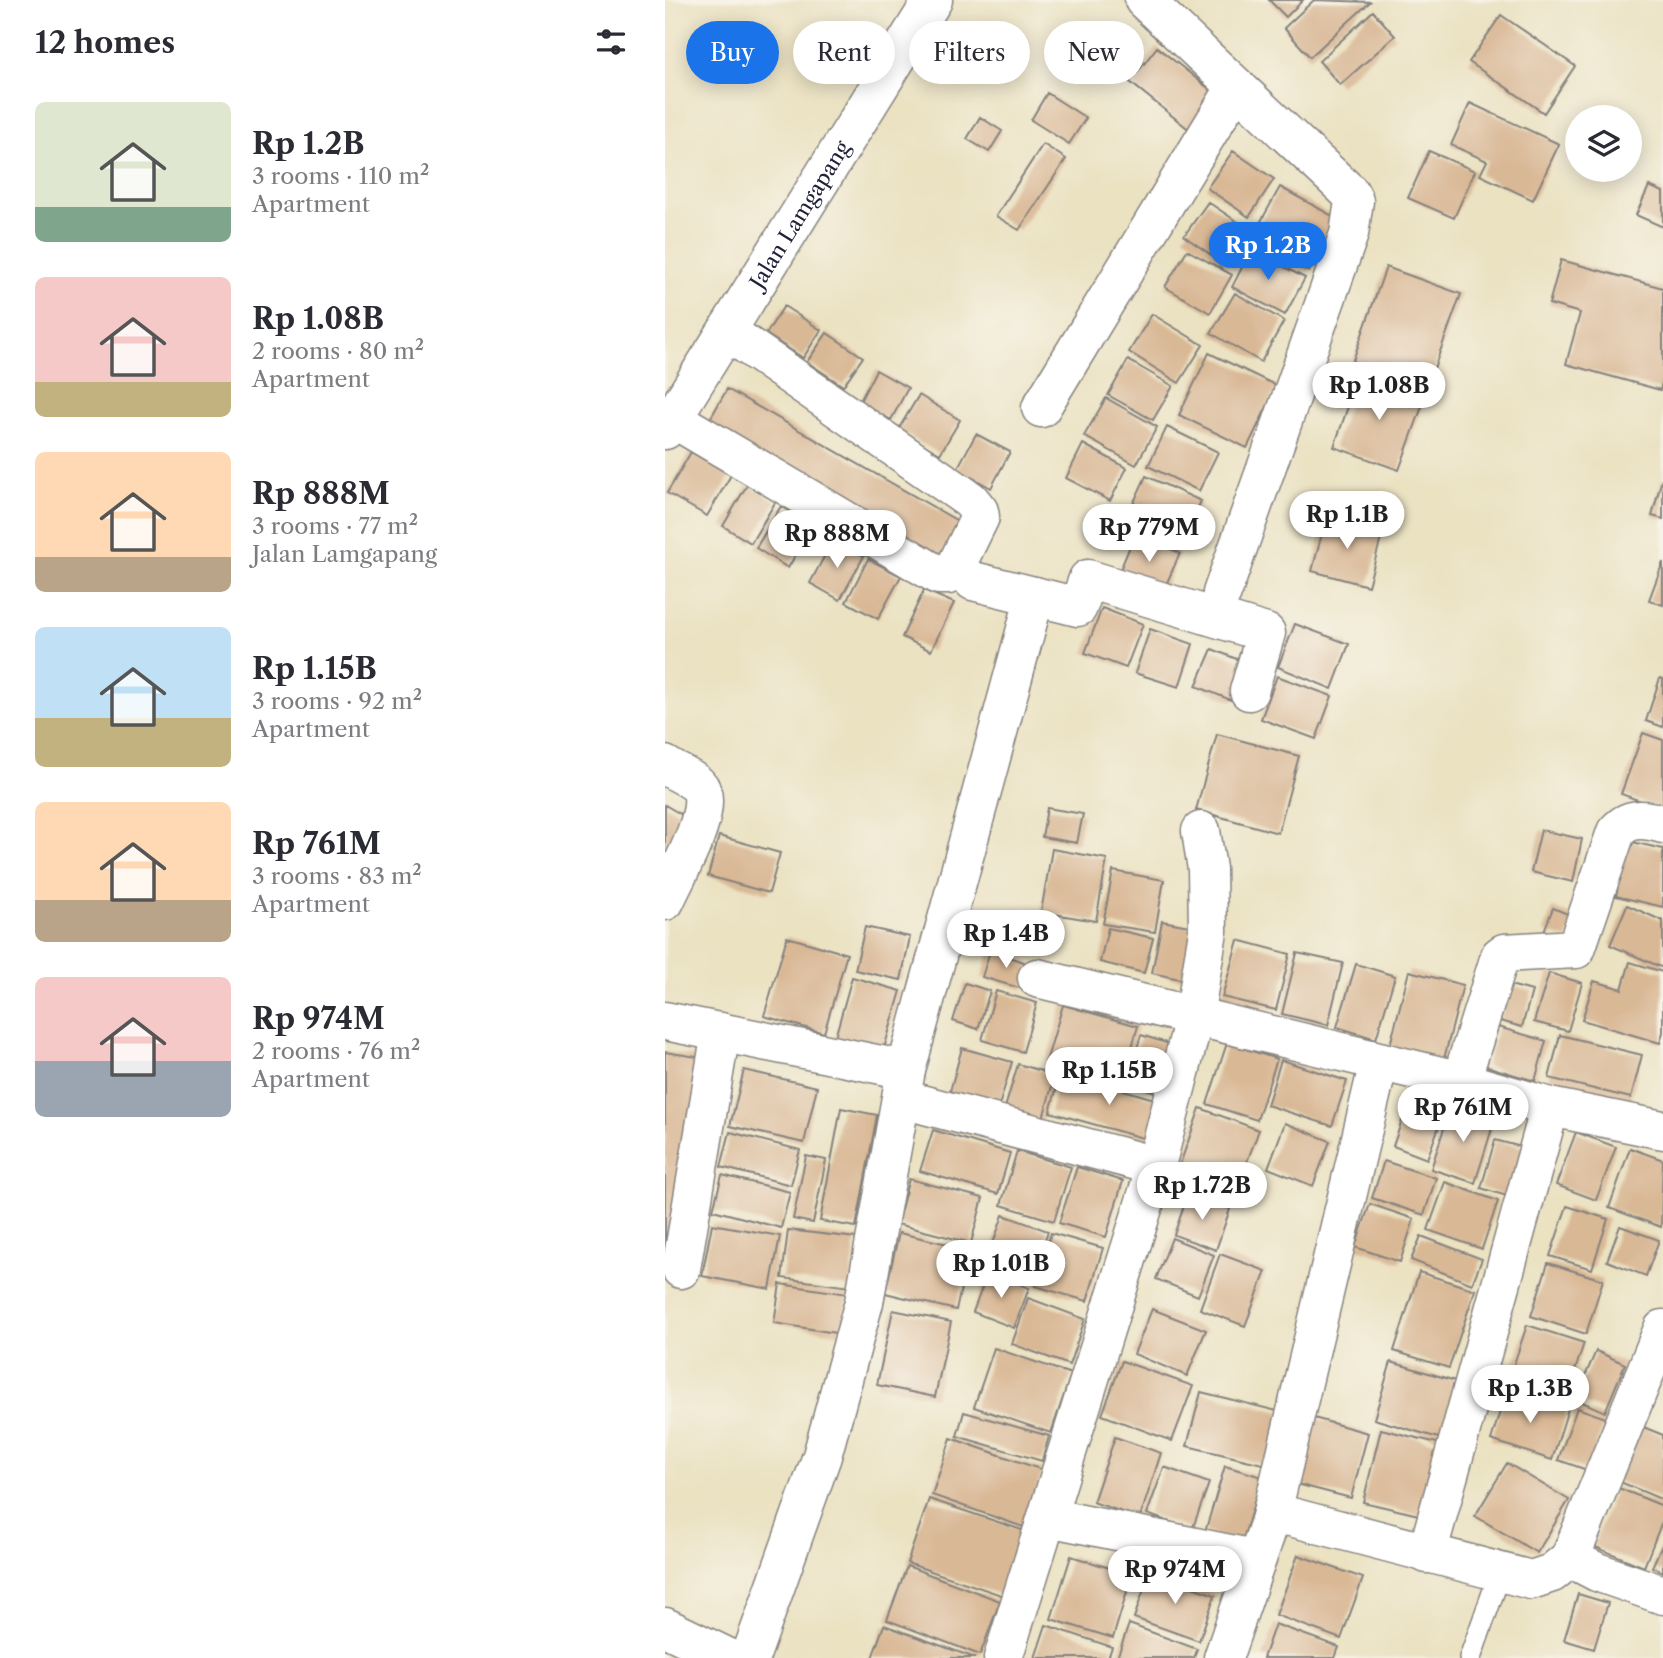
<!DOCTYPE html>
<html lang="en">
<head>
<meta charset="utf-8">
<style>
	body { margin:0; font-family:"Libre Caslon Text",serif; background:#f2f2f3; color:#2b2b33; height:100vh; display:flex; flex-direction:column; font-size:26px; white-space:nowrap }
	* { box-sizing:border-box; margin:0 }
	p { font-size:23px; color:#7c7c81 }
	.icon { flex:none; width:38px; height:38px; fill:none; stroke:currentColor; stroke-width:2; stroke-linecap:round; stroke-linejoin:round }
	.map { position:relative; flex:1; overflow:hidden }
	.details { display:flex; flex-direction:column; background:#fff; width:665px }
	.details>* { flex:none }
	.banner { position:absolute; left:21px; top:21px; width:665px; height:63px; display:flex; gap:14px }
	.fabs { position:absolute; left:900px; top:105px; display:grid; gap:14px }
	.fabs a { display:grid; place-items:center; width:77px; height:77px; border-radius:50%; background:#fff; box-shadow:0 4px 18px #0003; font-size:35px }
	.price { position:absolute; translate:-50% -60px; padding:0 16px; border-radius:24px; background:#fff; color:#222; font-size:23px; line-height:46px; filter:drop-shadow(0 2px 4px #0008) }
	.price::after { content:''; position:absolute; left:50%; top:42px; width:21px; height:16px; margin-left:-10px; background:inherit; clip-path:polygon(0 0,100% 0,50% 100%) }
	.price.active { background:#1a73e8; color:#fff }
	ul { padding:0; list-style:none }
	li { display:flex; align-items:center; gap:21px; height:175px; padding:0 35px }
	li span { display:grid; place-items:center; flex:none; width:196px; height:140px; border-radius:10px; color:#555 }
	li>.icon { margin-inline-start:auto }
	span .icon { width:84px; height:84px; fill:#fffc; stroke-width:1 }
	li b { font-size:30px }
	h2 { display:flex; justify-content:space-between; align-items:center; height:84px; padding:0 35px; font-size:30px }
	.tag { padding:0 24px; border-radius:32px; background:#fff; box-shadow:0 4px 18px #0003; font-size:24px; line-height:63px }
	.tag.active { background:#1a73e8; color:#fff }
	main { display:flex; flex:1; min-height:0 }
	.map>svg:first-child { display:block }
	.building { fill:#d9b895 }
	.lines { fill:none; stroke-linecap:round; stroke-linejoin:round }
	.service-casing { stroke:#86827e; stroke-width:24 }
	.minor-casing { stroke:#86827e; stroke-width:41 }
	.service { stroke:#fff; stroke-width:21 }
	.minor { stroke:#fff; stroke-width:38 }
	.labels { text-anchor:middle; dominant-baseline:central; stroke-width:5; stroke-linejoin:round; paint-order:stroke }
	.street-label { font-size:21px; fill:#22223b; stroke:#f7f3e8 }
</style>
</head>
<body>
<main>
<section class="details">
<h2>12 homes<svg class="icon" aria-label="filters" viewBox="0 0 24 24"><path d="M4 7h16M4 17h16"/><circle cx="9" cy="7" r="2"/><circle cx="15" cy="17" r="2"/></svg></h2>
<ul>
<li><span style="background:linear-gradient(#dfe7d0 75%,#7fa58c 0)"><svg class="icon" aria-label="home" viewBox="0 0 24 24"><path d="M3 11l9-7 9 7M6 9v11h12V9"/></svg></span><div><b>Rp 1.2B</b><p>3 rooms · 110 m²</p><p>Apartment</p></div></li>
<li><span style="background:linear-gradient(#f6c9c9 75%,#c2b280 0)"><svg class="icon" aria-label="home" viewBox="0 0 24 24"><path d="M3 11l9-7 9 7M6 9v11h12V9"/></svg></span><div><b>Rp 1.08B</b><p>2 rooms · 80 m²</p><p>Apartment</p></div></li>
<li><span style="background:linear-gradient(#ffd9b3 75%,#b9a48a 0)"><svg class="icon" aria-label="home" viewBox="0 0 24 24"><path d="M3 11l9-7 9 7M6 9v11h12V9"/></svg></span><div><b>Rp 888M</b><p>3 rooms · 77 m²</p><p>Jalan Lamgapang</p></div></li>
<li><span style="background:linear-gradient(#bfe0f5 65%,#c2b280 0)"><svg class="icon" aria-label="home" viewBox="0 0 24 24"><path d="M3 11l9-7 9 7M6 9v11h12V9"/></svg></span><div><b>Rp 1.15B</b><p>3 rooms · 92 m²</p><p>Apartment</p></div></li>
<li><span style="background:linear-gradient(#ffd9b3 70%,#b9a48a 0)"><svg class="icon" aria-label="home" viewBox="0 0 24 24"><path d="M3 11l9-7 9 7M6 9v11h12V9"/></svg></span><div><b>Rp 761M</b><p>3 rooms · 83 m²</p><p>Apartment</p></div></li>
<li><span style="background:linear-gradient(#f6c9c9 60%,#9aa5b1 0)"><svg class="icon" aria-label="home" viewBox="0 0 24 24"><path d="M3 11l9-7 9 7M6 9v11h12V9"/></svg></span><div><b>Rp 974M</b><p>2 rooms · 76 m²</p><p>Apartment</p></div></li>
</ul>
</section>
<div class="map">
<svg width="998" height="1658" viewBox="0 0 998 1658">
	<rect width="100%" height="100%" fill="#f7f3e8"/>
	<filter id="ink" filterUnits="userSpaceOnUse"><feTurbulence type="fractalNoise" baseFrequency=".0143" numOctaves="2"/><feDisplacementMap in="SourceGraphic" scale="14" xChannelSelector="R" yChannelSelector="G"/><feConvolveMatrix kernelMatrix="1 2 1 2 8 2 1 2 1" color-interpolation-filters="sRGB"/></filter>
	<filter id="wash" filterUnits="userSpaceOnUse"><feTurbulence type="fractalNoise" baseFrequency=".00686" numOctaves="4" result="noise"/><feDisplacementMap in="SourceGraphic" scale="28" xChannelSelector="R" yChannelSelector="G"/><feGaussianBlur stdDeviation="1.57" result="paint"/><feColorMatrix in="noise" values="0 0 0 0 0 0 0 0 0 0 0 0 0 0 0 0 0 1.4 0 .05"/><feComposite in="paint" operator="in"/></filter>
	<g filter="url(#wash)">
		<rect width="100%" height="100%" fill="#ebe2c2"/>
		<g id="blocks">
			<path class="building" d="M604 0H638L621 17Z
				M649 0 705 2 645 57 619 28Z
				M708 11 730 36 675 85 654 61Z
				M836 15 910 66 879 113 804 62Z
				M492 47 553 96 526 131 465 82Z
				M382 93 421 118 404 144 366 120Z
				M805 103 894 144 868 200 815 175 822 161 786 145Z
				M315 117 337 131 324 152 302 139Z
				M378 144 401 159 354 230 331 216Z
				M568 151 609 179 584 217 542 188Z
				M764 151 810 171 789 218 743 198Z
				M984 186 998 192V227L971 215Z
				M615 187 673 219 644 272 585 241Z
				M543 202 586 231 562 266 519 236Z
				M522 250 567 275 545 313 500 287Z
				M586 250 640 278 620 315 567 287Z
				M896 260 998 288V379L995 390 901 364 915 313 884 304Z
				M721 267 796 294 761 390 687 363Z
				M570 293 619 321 596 362 546 333Z
				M119 306 156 330 138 358 101 334Z
				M487 314 538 345 514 383 464 352Z
				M162 333 198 357 178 386 142 362Z
				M544 353 612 386 582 448 514 415Z
				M463 360 508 386 488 420 443 395Z
				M211 370 243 388 226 420 194 403Z
				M694 375 760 398 734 470 669 447Z
				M62 389 298 524 277 560 41 426Z
				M254 395 295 420 275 454 233 430Z
				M441 398 492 427 471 465 419 436Z
				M502 427 553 452 534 491 483 466Z
				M311 434 345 452 326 488 292 469Z
				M418 444 462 468 445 501 401 478Z
				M26 452 66 475 42 516 2 493Z
				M481 476 536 501 518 541 463 515Z
				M997 479H998V519L987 516Z
				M82 485 111 501 86 543 58 526Z
				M116 506 148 525 123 568 91 548Z
				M662 515 718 531 703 586 647 571Z
				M470 534 515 553 497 594 453 575Z
				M168 540 199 556 175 600 145 583Z
				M203 559 236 576 213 619 181 602Z
				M998 562V605L984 600Z
				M259 590 289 603 266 651 237 637Z
				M437 608 478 624 461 668 420 653Z
				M630 624 684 644 667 689 613 667Z
				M485 629 528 644 514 687 470 673Z
				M547 649 584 664 568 701 531 686Z
				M612 676 667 696 651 739 596 719Z
				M995 678 998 679V727L981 721Z
				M978 733 998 740V809L956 794Z
				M552 734 634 756 613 833 531 810Z
				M0 805 29 822 0 874Z
				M382 808 418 814 412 843 377 837Z
				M876 830 917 839 908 882 866 872Z
				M54 836 115 853 104 893 43 876Z
				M963 841 998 849V907L951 896Z
				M387 849 442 859 431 921 376 912Z
				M448 871 499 880 490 932 438 924Z
				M962 905 998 921V968L945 945Z
				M888 908 910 917 902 939 879 931Z
				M497 921 530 927 519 980 487 973Z
				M200 927 245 937 236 980 190 970Z
				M443 928 488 938 479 973 435 962Z
				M122 937 182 954 159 1033 99 1016Z
				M573 940 625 954 611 1010 557 997Z
				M325 951 365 964 358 989 317 977Z
				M632 953 678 963 663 1025 617 1014Z
				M965 962 998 972V1032L995 1043 917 1020 929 981 957 989Z
				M691 964 730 976 711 1039 672 1027Z
				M744 971 798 985 778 1063 724 1049Z
				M884 973 917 983 903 1031 869 1022Z
				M187 977 236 991 217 1055 169 1041Z
				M300 983 325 991 313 1029 288 1021Z
				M845 985 867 991 857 1027 835 1021Z
				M331 991 372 1003 358 1052 317 1040Z
				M398 1005 473 1026 457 1083 381 1062Z
				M833 1027 881 1041 870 1081 821 1066Z
				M476 1035 511 1046 497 1094 462 1083Z
				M895 1035 977 1055 966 1098 884 1078Z
				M562 1043 612 1059 592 1120 542 1104Z
				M297 1048 347 1062 331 1116 282 1102Z
				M0 1052 39 1058 0 1269Z
				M616 1060 682 1081 667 1126 602 1105Z
				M353 1064 390 1075 375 1129 337 1118Z
				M79 1070 152 1087 139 1143 65 1126Z
				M396 1072 503 1103 492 1142 385 1112Z
				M745 1098 780 1110 762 1159 728 1146Z
				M786 1106 830 1119 810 1183 766 1169Z
				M176 1108 212 1115 191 1227 155 1221Z
				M535 1108 594 1130 572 1188 514 1167Z
				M620 1123 665 1141 648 1186 603 1168Z
				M268 1130 345 1153 333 1194 255 1171Z
				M65 1132 135 1150 126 1185 56 1167Z
				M911 1132 951 1147 931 1200 891 1185Z
				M830 1140 860 1148 845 1197 816 1188Z
				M965 1148 998 1160 996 1227 944 1208Z
				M352 1151 406 1167 389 1221 336 1205Z
				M141 1156 161 1160 148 1223 128 1219Z
				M719 1161 771 1178 759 1215 707 1198Z
				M412 1167 458 1181 441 1237 394 1223Z
				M57 1175 125 1192 116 1228 48 1210Z
				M244 1179 318 1198 306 1243 232 1224Z
				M780 1182 833 1201 817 1249 763 1230Z
				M523 1194 565 1209 551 1250 509 1235Z
				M705 1204 749 1219 735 1262 690 1247Z
				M902 1206 943 1219 927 1269 885 1256Z
				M338 1215 383 1231 368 1274 323 1258Z
				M47 1224 115 1236 105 1289 37 1276Z
				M955 1226 994 1240 981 1276 942 1261Z
				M123 1230 191 1238 185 1287 117 1278Z
				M234 1233 305 1249 291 1310 220 1293Z
				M386 1233 438 1248 422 1301 370 1286Z
				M756 1236 817 1259 807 1284 746 1260Z
				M507 1238 549 1255 533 1296 491 1279Z
				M555 1254 601 1271 580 1326 535 1309Z
				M883 1263 938 1280 921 1334 866 1316Z
				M323 1272 364 1288 349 1328 308 1312Z
				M754 1272 810 1290 784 1368 729 1351Z
				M115 1284 183 1294 177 1334 109 1323Z
				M363 1298 420 1319 404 1365 347 1344Z
				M487 1309 541 1330 522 1376 469 1354Z
				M228 1310 286 1322 270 1397 212 1385Z
				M862 1325 919 1343 902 1395 845 1376Z
				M329 1348 406 1374 386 1433 309 1407Z
				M931 1351 960 1364 940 1412 910 1399Z
				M457 1361 528 1386 507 1441 437 1415Z
				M726 1362 794 1382 777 1439 709 1419Z
				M842 1390 903 1409 887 1460 826 1440Z
				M536 1392 616 1412 602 1465 522 1446Z
				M912 1408 941 1418 922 1470 893 1460Z
				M299 1412 384 1436 377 1461 292 1436Z
				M638 1415 703 1433 686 1498 620 1481Z
				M971 1424 998 1435V1500L948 1479Z
				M716 1429 776 1444 758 1516 698 1502Z
				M450 1437 496 1453 475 1518 428 1502Z
				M286 1438 378 1470 358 1527 267 1495Z
				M842 1463 904 1500 872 1553 810 1516Z
				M560 1466 597 1477 577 1542 540 1532Z
				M499 1467 544 1483 527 1530 482 1514Z
				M951 1487 998 1506V1519L979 1567 928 1546Z
				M264 1499 360 1531 339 1596 242 1563Z
				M998 1543V1572L987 1567Z
				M633 1555 698 1578 676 1639 611 1615Z
				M406 1556 467 1575 448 1638 386 1619Z
				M242 1566 335 1601 315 1655 222 1620Z
				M485 1572 550 1595 534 1641 469 1618Z
				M913 1594 943 1603 929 1649 899 1640Z
				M464 1624 532 1649 529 1658H452Z
				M610 1624 674 1647 670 1658H598Z
				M219 1625 310 1658H207Z
				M381 1625 447 1647 443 1658H370Z"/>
		</g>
	</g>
	<g filter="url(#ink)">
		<use href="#blocks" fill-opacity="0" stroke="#86827e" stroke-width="2"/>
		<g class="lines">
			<g class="service-casing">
				<path id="service" d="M805 1658 835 1573"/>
			</g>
			<g class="minor-casing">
				<g id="minor">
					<path d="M479 0 685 193 689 201 684 234 557 593"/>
					<path d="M376 408 571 87"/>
					<path d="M7 418 273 575H283L290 568 315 517 314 511 305 500 63 332"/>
					<path id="s1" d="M0 430 268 0"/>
					<path d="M308 581 413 607 423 579 601 633 584 691"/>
					<path d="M0 765C10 772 24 777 33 785 53 805 10 878 0 901"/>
					<path d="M372 978 796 1081 885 1107 998 1130"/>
					<path d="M0 1021 241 1070"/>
					<path d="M796 1081 835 956 839 953 911 949 951 832C964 816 980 819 998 824"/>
					<path d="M237 1099 491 1166"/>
					<path d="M16 1269 56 1032"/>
					<path d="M998 1329 905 1558 932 1572 998 1595"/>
					<path d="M382 1517 590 1559"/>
					<path d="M605 1521 714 1062"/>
					<path d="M762 1554 885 1107"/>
					<path d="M0 1627 64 1658"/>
					<path d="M85 1658 157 1456 199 1302 241 1070 370 596"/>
					<path d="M338 1658 491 1166 529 1018 543 931 542 869 536 831"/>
					<path d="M558 1658 605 1521 614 1516 626 1517 866 1580 887 1573 905 1558"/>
				</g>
			</g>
			<use href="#service" class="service"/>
			<use href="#minor" class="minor"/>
		</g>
	</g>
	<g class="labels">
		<g class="street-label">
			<text stroke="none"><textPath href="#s1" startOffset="254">Jalan Lamgapang</textPath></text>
		</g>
	</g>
</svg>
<div class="fabs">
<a><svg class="icon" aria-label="layers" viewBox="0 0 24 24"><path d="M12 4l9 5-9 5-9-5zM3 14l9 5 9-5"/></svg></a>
</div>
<b class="price active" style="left:603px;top:282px">Rp 1.2B</b>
<b class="price" style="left:714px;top:422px">Rp 1.08B</b>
<b class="price" style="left:682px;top:551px">Rp 1.1B</b>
<b class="price" style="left:484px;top:564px">Rp 779M</b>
<b class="price" style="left:172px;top:570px">Rp 888M</b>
<b class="price" style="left:341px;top:970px">Rp 1.4B</b>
<b class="price" style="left:444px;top:1107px">Rp 1.15B</b>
<b class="price" style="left:798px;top:1144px">Rp 761M</b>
<b class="price" style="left:537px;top:1222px">Rp 1.72B</b>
<b class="price" style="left:336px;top:1300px">Rp 1.01B</b>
<b class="price" style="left:865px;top:1425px">Rp 1.3B</b>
<b class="price" style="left:510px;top:1606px">Rp 974M</b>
<div class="banner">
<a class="tag active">Buy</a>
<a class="tag">Rent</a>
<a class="tag">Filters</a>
<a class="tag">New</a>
</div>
</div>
</main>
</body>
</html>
